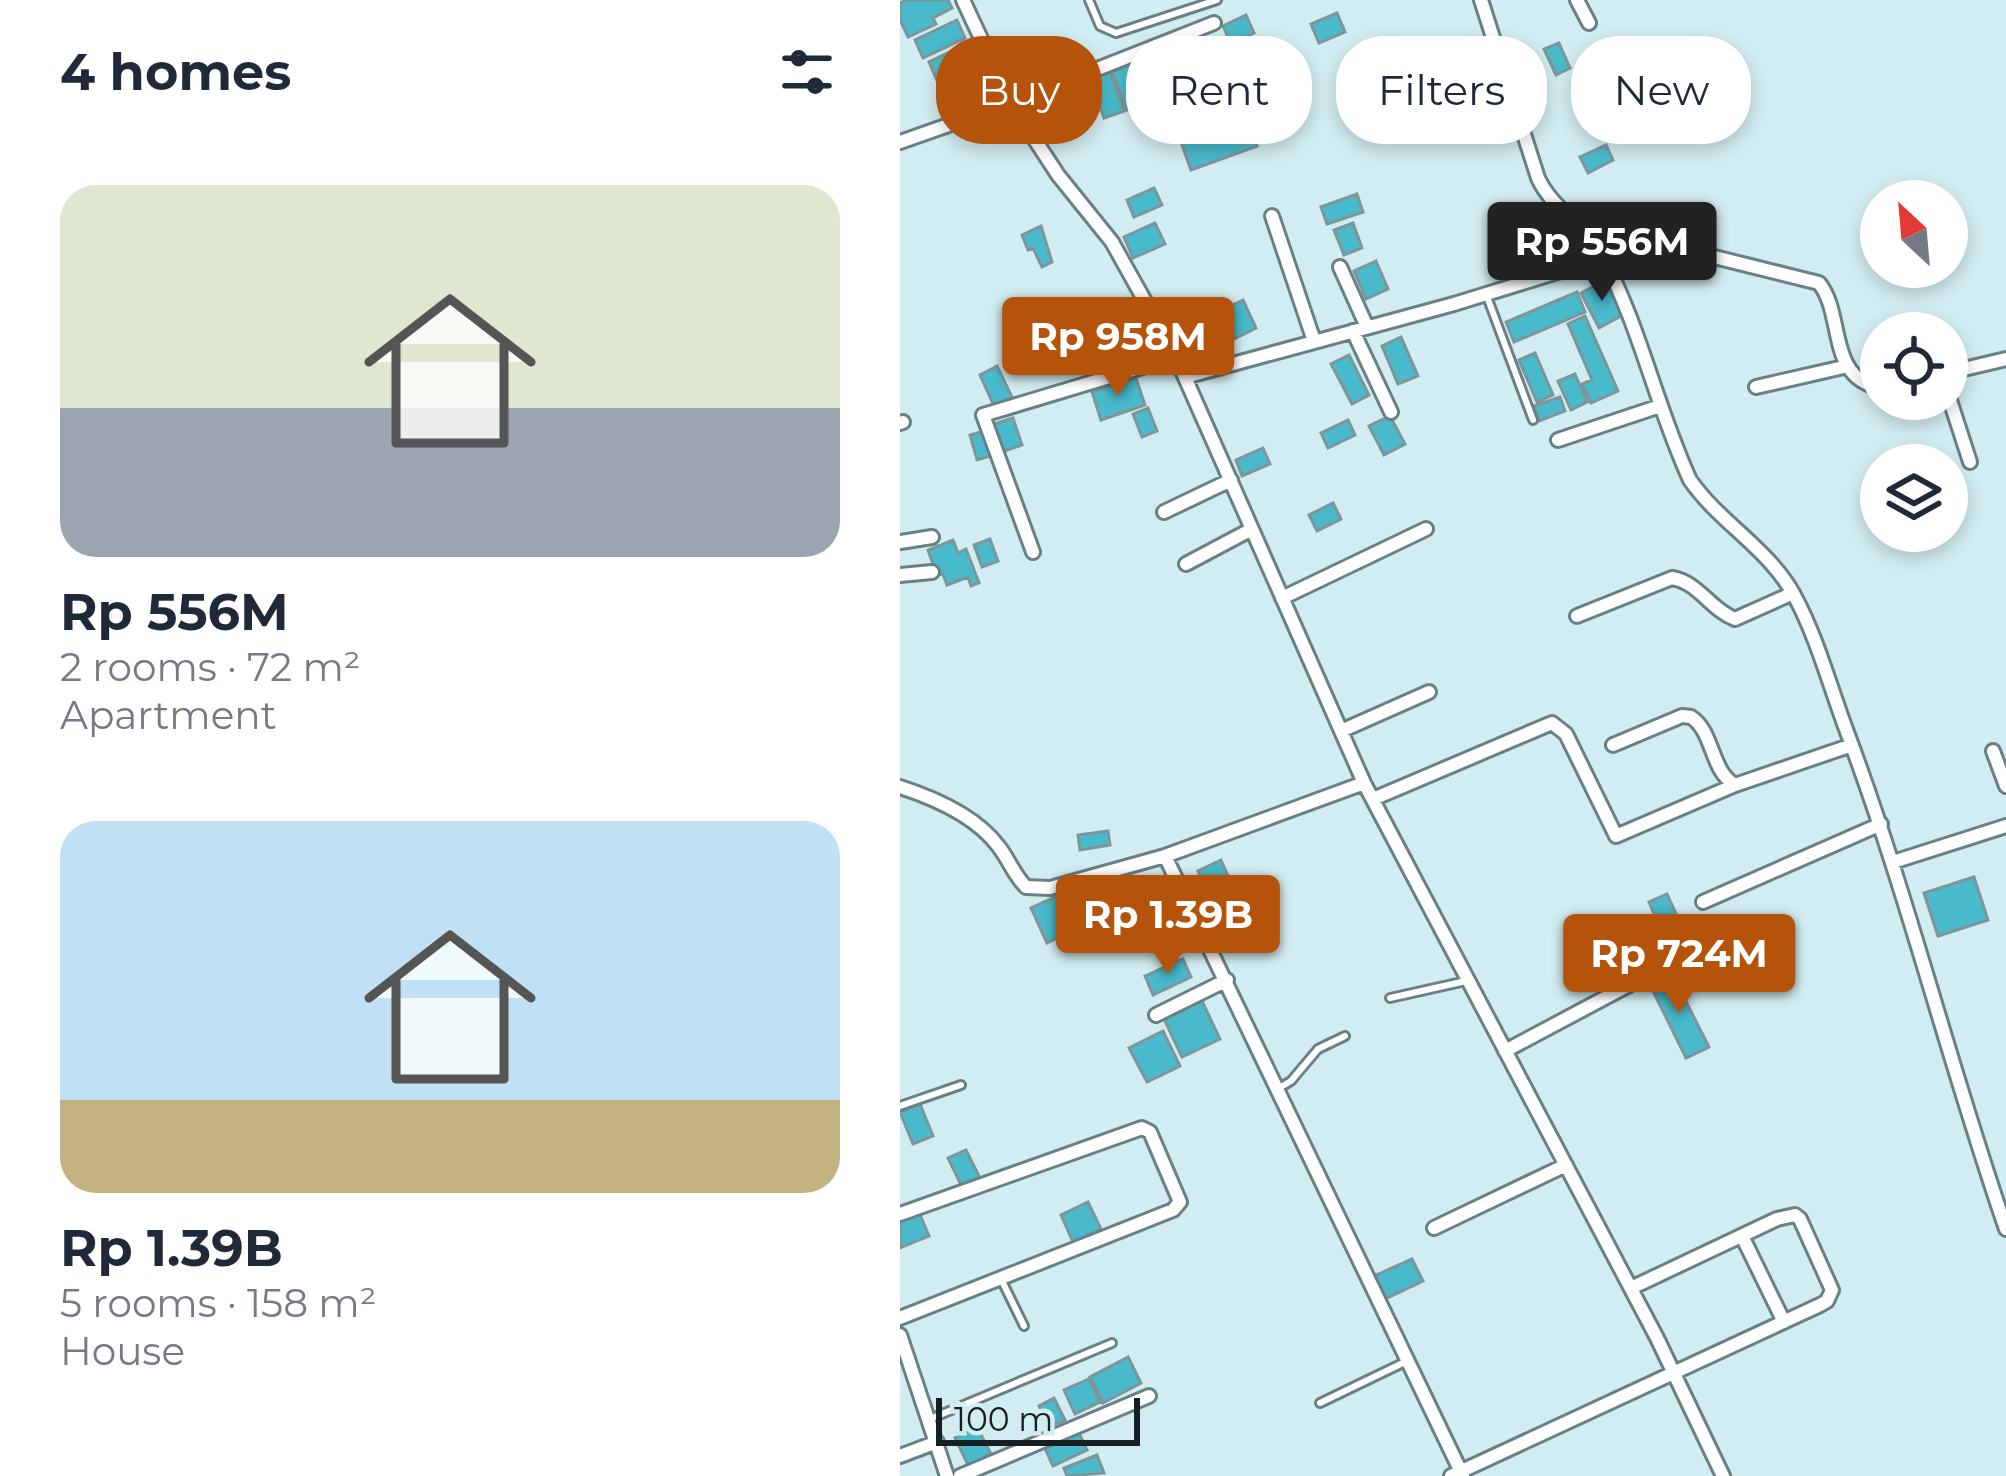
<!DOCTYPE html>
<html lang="en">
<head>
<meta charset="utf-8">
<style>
	body { margin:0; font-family:Montserrat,sans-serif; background:#f2f2f3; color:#1f2937; height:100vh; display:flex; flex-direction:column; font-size:45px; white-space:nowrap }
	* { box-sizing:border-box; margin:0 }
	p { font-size:39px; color:#747a83 }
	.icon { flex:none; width:66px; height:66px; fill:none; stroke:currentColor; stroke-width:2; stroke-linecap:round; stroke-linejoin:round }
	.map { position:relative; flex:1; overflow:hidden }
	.drawer { display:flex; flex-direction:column; background:#fff; width:900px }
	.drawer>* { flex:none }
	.guide { position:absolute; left:36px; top:36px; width:888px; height:108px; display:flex; gap:24px }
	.needle { width:78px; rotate:334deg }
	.controls { position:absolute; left:960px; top:180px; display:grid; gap:24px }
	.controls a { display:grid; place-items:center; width:108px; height:108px; border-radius:50%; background:#fff; box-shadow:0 6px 18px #0003; font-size:60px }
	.scale { position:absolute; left:36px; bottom:30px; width:204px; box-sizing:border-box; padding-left:12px; border:6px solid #162022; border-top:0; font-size:33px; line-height:42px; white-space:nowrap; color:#162022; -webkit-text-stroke:9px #d2edf1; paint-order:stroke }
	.price { position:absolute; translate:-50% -102px; padding:0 27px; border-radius:12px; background:#b45309; color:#fff; font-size:39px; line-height:78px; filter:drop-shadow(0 3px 6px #0008) }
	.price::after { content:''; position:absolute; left:50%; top:72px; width:36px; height:27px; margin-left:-18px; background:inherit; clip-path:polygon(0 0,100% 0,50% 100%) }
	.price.on { background:#222; color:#fff }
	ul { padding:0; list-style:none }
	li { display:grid; align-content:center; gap:24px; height:636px; padding:0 60px }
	li span { display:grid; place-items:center; height:372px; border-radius:36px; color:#555 }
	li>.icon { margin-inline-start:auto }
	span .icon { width:216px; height:216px; fill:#fffc; stroke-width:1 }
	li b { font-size:51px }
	h2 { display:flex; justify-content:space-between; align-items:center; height:144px; padding:0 60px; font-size:51px }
	.chip { padding:0 42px; border-radius:48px; background:#fff; box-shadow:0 6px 18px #0003; font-size:42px; line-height:108px }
	.chip.on { background:#b45309; color:#fff }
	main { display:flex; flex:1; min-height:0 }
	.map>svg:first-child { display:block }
	.building { fill:#49bacb; stroke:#7e969a; stroke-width:3 }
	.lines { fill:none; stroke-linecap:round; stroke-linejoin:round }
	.lane-casing { stroke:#698185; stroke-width:12 }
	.street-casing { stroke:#698185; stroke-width:18 }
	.lane { stroke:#fff; stroke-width:6 }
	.street { stroke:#fff; stroke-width:12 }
</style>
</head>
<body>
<main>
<section class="drawer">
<h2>4 homes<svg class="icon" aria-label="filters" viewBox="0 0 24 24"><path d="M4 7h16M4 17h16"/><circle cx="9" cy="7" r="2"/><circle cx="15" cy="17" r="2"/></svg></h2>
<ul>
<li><span style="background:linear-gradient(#dfe7d0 60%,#9aa5b1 0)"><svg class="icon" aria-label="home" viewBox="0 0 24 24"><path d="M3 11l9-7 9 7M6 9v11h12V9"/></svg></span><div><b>Rp 556M</b><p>2 rooms · 72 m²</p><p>Apartment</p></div></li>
<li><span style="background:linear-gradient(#bfe0f5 75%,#c2b280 0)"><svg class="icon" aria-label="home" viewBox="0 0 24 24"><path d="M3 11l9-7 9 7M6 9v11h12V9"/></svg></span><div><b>Rp 1.39B</b><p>5 rooms · 158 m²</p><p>House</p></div></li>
</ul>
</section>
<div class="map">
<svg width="1106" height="1476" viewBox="0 0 1106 1476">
	<rect width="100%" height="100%" fill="#d2edf1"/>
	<path class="building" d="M6 0H48L52 8 33 18 36 24 8 37 0 20V3Z
		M437 13 445 32 419 43 411 24Z
		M346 15 354 33 331 44 323 26Z
		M57 20 65 38 23 58 15 40Z
		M659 43 670 68 656 75 644 49Z
		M62 46 72 66 38 83 29 62Z
		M321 46 357 146 291 170 255 70Z
		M230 65 245 103 227 110 212 72Z
		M210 72 224 111 204 118 190 79Z
		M570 78 580 101 555 112 545 89Z
		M705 83 716 109 686 123 674 96Z
		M706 145 713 160 688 173 680 157Z
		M254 188 262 205 234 217 227 200Z
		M457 194 463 212 427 224 421 207Z
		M630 221 644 259 627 265 613 227Z
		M255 223 265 244 233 258 224 237Z
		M453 223 462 248 444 255 434 230Z
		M141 226 152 262 142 267 133 248 128 250 122 235Z
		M674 235 680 253 651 264 644 247Z
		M476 261 488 289 466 299 454 271Z
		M705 280 723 315 699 328 681 293Z
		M677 292 685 312 614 342 606 322Z
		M343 300 356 328 330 341 316 313Z
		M685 316 718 391 691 403 682 384 692 380 668 324Z
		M501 337 518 376 498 384 482 346Z
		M635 353 653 395 637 402 619 360Z
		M449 355 469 395 452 404 431 364Z
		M97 366 112 397 94 406 80 375Z
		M675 374 687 402 671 410 658 381Z
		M236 378 245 405 201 420 192 392Z
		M660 397 665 411 639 421 634 406Z
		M248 408 257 431 242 437 233 414Z
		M490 416 505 444 484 455 469 426Z
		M113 418 122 445 101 452 91 425Z
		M448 420 455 435 428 448 421 433Z
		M87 430 94 455 77 460 70 435Z
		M363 448 370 464 342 476 336 460Z
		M433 503 441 519 417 531 409 515Z
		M90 539 98 561 82 567 74 545Z
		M53 540 58 553 66 549 79 583 71 586 68 577 47 585 43 574 37 575 28 550Z
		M208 831 210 845 180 850 178 835Z
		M321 860 333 887 311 897 298 871Z
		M1074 877 1088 920 1038 936 1024 893Z
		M168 891 184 925 147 943 131 908Z
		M767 894 777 916 758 924 749 902Z
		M283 959 291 977 253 995 245 976Z
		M772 974 809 1047 786 1058 750 985Z
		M302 1001 320 1039 282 1057 264 1019Z
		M263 1031 280 1066 247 1082 229 1048Z
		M20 1104 33 1136 13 1144 0 1112Z
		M66 1150 81 1180 63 1189 48 1158Z
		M188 1202 201 1229 173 1242 161 1215Z
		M18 1210 29 1236 0 1248V1218Z
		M512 1259 523 1281 485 1299 474 1276Z
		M228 1357 241 1383 203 1403 190 1377Z
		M189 1379 200 1402 175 1414 164 1390Z
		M154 1398 165 1420 149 1427 139 1406Z
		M77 1427 92 1456 69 1467 55 1438Z
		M178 1431 187 1450 153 1466 144 1446Z
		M197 1455 204 1473 167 1476 164 1468Z"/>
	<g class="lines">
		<g class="lane-casing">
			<path id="lane" d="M189 0 200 26 216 33 317 0
				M586 294 633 420
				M490 998 566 981
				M379 1088 391 1081 418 1049 445 1036
				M0 1106 61 1085
				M101 1279 124 1326
				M420 1403 507 1361
				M30 1419 212 1343"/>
		</g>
		<g class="street-casing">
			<path id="street" d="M63 0 111 103 158 175 212 242 276 357 464 783 757 1338 823 1476
				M581 0 638 178C652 209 685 225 702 256 739 323 757 409 790 480 819 522 869 549 894 595 917 637 930 687 947 732 1008 895 1049 1064 1106 1229
				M677 0 689 23
				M0 142 111 103 314 23
				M372 216 414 341
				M440 267 467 327
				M453 331 491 412
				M1047 373 1106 359
				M285 377 554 304 703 258 782 249 919 283C945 315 926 378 981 388
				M856 387 948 366
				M1047 391 1070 462
				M0 423 3 422
				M658 440 760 406
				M264 512 331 480
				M0 542 32 537
				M133 552 83 415 276 357
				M286 564 352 529
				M0 575 32 572
				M382 598 526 529
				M677 616 772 578C798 582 811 610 835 619L893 593
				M441 731 529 692
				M713 745 782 716 791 717C814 732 810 770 835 785L952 745
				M1093 751 1106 786
				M0 787C34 798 77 817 99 847 109 860 114 875 126 887L150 888 265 856 563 1476
				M473 799 652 723 666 734 716 836 835 785
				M265 856 464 783
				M993 862 1106 826
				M803 902 981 824
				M256 1015 327 980
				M605 1051 729 985
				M0 1214 242 1128 250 1132 280 1202 273 1210 0 1318
				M534 1228 666 1165
				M842 1236 884 1322
				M0 1335 47 1476
				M0 1456 37 1442
				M60 1476 249 1396
				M551 1476 920 1305 927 1301 932 1290 900 1219 895 1215 877 1219 731 1288"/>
		</g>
		<use href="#lane" class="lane"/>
		<use href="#street" class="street"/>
	</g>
</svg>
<div class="controls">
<a><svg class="needle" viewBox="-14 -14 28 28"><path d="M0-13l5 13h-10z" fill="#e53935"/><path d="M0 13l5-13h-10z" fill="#747a83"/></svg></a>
<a><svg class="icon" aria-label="locate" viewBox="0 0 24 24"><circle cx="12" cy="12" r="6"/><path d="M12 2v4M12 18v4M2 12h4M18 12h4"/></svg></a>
<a><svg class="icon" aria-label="layers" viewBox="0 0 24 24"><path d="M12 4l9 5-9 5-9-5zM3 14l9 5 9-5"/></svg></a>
</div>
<div class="scale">100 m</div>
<b class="price on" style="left:702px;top:304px">Rp 556M</b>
<b class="price" style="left:218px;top:399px">Rp 958M</b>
<b class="price" style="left:268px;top:977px">Rp 1.39B</b>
<b class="price" style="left:779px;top:1016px">Rp 724M</b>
<div class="guide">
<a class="chip on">Buy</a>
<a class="chip">Rent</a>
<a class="chip">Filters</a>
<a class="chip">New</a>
</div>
</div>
</main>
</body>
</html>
